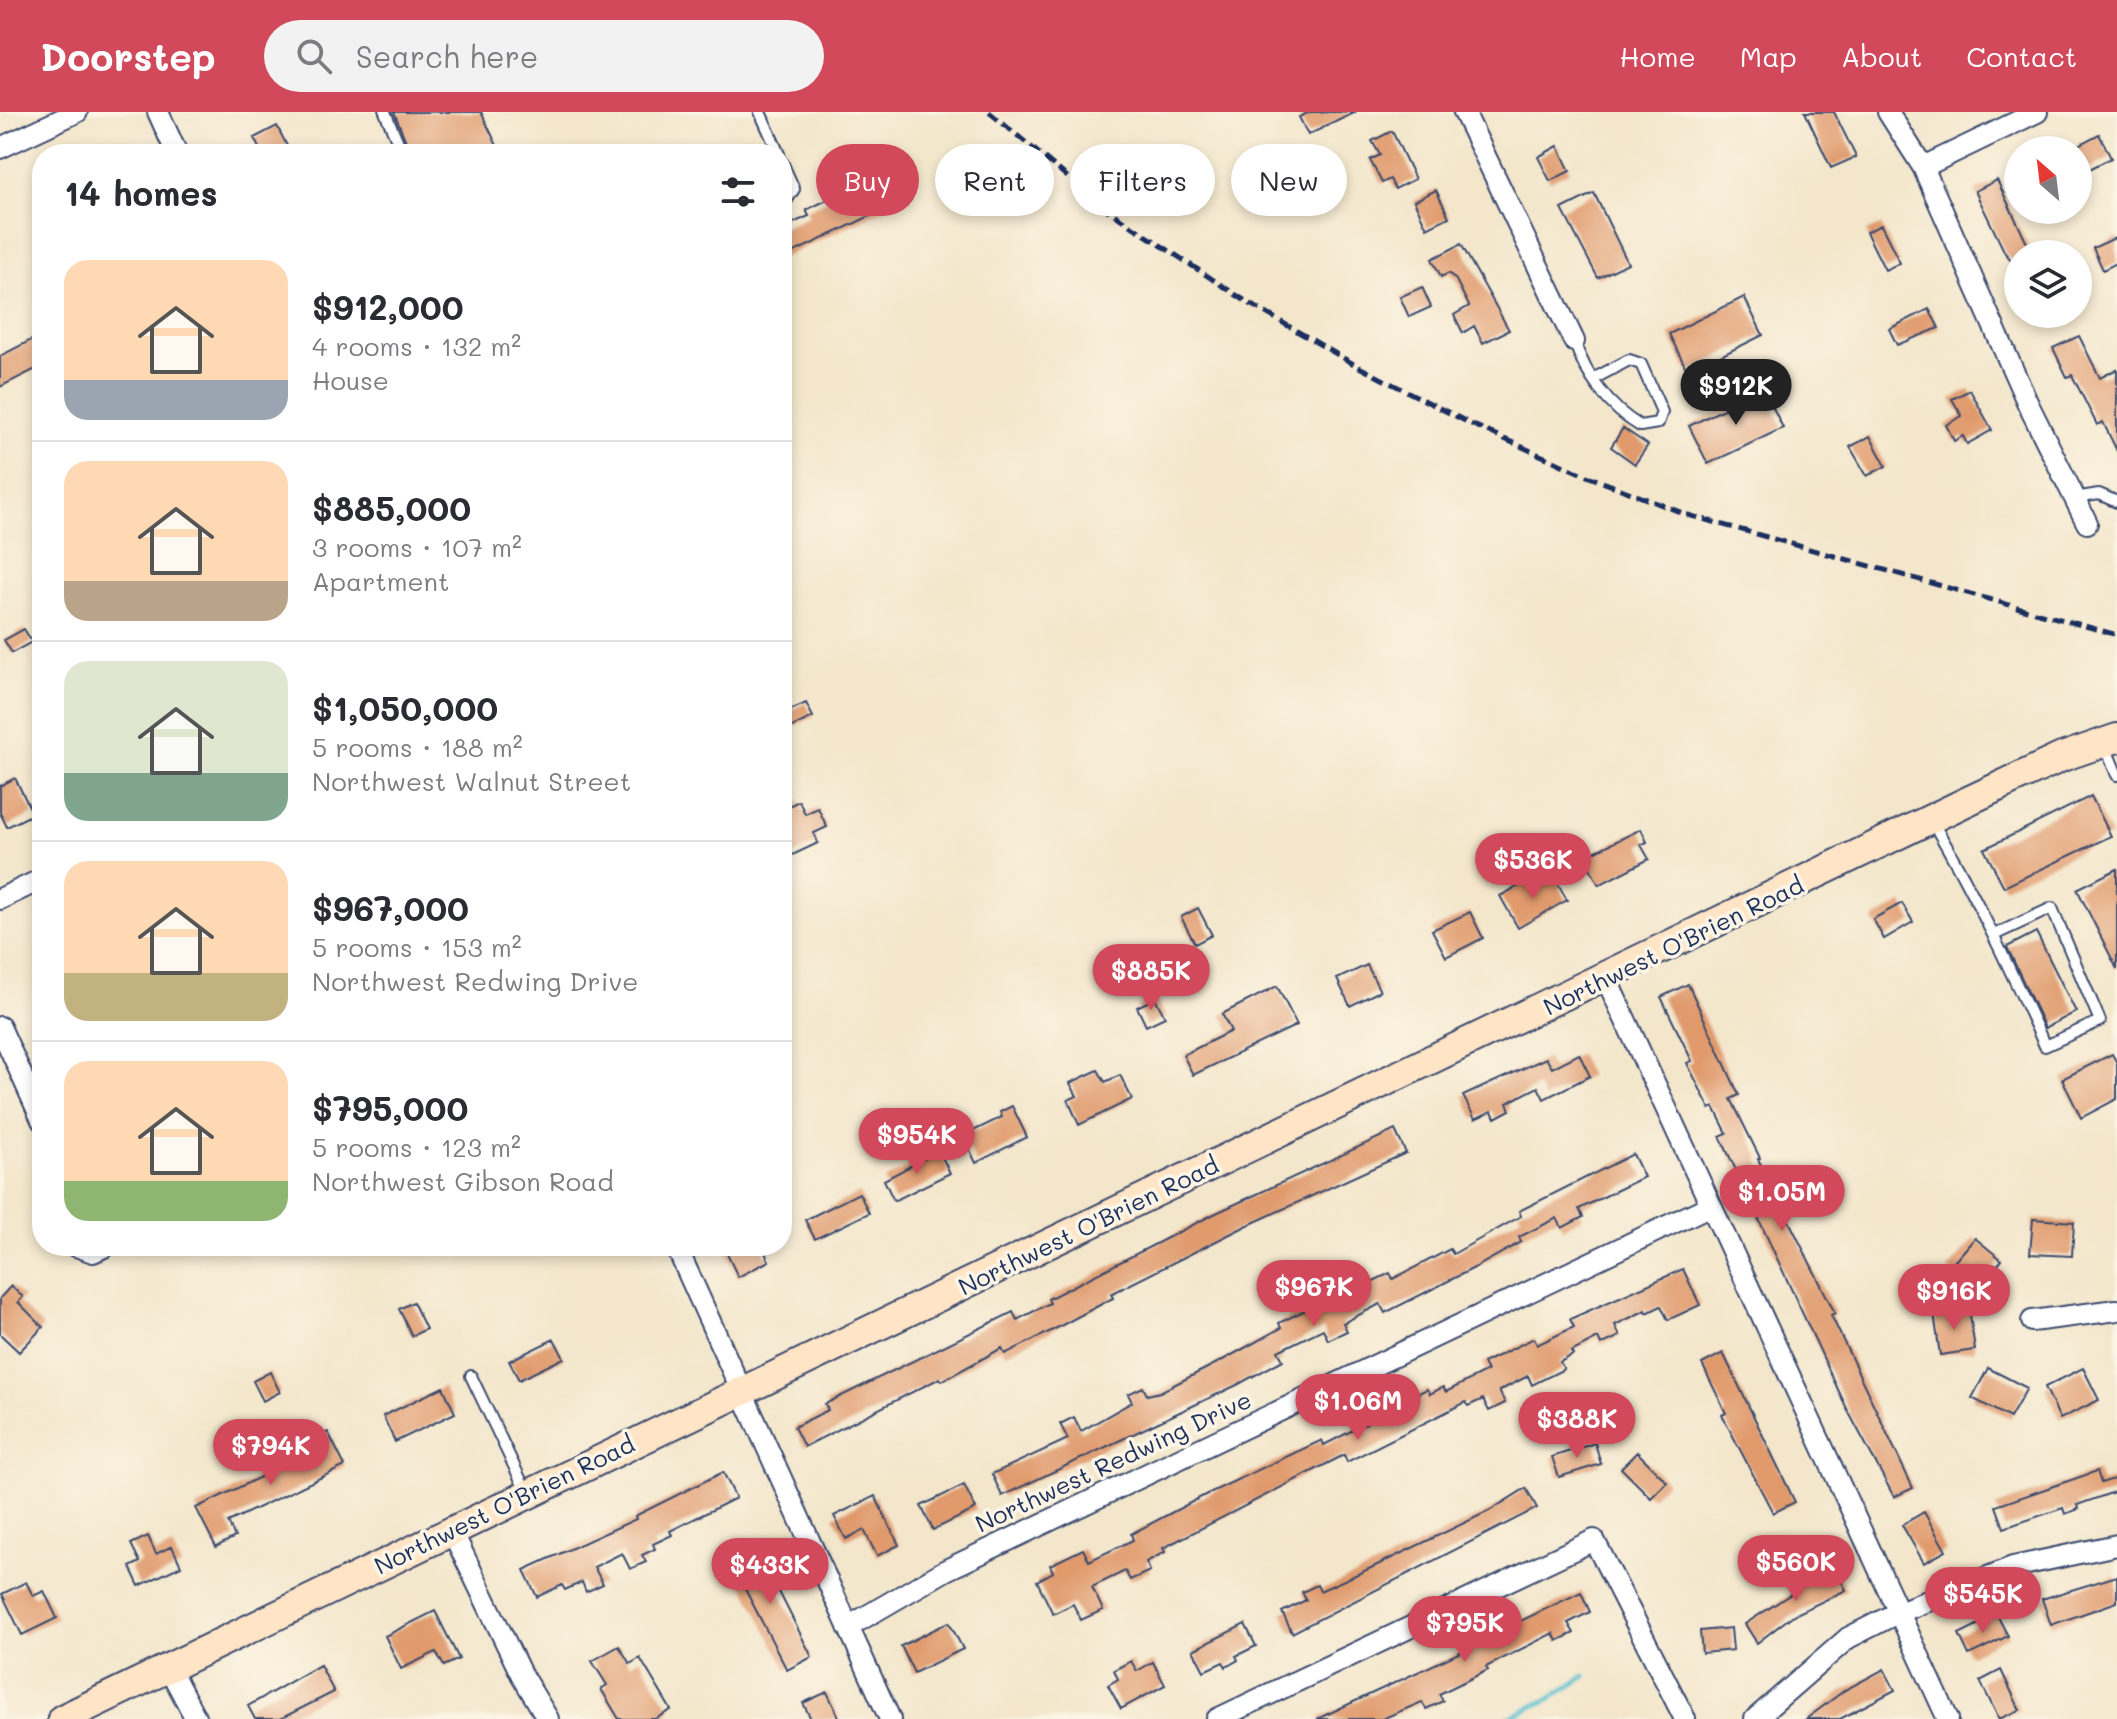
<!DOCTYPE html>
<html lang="en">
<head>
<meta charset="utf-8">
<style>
	body { margin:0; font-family:Mali,sans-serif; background:#f2f2f3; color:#2b2b33; height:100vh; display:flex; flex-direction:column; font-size:30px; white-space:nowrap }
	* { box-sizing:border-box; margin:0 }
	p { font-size:26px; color:#7c7c81 }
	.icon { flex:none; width:44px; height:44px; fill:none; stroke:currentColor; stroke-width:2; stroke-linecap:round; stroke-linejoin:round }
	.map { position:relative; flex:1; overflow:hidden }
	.sheet { position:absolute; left:32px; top:32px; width:760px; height:1112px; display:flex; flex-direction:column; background:#fff; border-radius:32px; box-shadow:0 4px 12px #0003 }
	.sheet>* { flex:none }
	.hud { position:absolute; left:816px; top:32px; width:760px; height:72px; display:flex; gap:16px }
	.needle { width:52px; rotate:332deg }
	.buttons { position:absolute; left:2004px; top:24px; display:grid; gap:16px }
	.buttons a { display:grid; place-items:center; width:88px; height:88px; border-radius:50%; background:#fff; box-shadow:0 4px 12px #0003; font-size:40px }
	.price { position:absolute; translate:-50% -68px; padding:0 18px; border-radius:28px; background:#d1495b; color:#fff; font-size:26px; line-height:52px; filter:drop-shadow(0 2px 4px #0008) }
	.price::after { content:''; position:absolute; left:50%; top:48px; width:24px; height:18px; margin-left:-12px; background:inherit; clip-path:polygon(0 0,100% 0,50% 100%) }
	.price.active { background:#222; color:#fff }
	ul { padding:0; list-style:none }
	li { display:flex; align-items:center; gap:24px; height:200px; padding:0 32px }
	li+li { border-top:2px solid #e1e1e2 }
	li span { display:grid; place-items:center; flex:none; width:224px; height:160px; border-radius:24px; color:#555 }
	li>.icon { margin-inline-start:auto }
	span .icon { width:96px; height:96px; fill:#fffc; stroke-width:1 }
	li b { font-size:34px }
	h2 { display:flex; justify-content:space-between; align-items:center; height:96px; padding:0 32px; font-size:34px }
	.tag { padding:0 28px; border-radius:36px; background:#fff; box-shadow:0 4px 12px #0003; font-size:28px; line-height:72px }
	.tag.active { background:#d1495b; color:#fff }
	header { display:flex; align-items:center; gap:48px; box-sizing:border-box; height:112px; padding:0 40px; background:#d1495b; color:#fff }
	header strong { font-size:38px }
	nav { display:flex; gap:44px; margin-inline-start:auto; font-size:28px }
	.search { width:560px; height:72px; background:#f2f2f3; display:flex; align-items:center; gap:20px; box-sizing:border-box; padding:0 28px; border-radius:44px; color:#7c7c81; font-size:30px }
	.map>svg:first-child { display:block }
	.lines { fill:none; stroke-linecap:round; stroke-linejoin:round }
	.stream { stroke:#54bfcf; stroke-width:5 }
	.building { fill:#e09a6c }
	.lane-casing { stroke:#3b4a6e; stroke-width:14 }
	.street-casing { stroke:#3b4a6e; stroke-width:24 }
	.secondary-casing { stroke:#3b4a6e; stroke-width:32 }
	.lane { stroke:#fff; stroke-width:10 }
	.street { stroke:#fff; stroke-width:20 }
	.secondary { stroke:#ffe4c6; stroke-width:28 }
	.rail { stroke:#1b2f5e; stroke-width:5; stroke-dasharray:12 6; stroke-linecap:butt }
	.labels { text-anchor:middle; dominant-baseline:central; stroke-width:7; stroke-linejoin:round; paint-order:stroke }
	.street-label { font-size:24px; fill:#1b2f5e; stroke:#fcf5e5 }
</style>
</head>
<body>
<header>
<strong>Doorstep</strong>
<div class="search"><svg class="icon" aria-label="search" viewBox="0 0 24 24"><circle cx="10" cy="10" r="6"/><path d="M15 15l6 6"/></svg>Search here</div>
<nav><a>Home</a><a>Map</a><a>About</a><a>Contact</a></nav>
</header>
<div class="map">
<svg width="2117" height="1607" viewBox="0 0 2117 1607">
	<rect width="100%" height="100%" fill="#fcf5e5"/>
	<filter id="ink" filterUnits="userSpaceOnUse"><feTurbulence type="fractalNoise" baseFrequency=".0125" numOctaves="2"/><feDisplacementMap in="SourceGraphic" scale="16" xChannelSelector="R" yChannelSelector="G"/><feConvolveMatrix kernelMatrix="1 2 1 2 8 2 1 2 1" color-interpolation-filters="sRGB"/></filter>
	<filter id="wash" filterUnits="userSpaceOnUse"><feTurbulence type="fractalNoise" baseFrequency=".006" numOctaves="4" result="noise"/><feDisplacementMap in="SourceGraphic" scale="32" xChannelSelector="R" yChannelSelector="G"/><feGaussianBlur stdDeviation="1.8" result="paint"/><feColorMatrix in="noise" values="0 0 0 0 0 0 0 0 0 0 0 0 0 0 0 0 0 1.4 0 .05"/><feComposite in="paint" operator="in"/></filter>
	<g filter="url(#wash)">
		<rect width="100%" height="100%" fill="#f3e6cb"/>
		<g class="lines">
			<path class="stream" d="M1506 1607 1551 1586 1585 1564"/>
		</g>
		<g id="blocks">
			<path class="building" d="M394 0H481L501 42H411Z
				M1310 0H1356L1308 23 1299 5Z
				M1805 0H1834L1856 45 1831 56Z
				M277 14 291 42H262L254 26Z
				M1392 19 1415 67 1395 77 1390 67 1382 71 1370 48 1380 43 1372 29Z
				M2099 22 2111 46 2078 63V33Z
				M1558 34 1570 59 1550 69 1538 45Z
				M896 55 910 85 782 146V116L809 104 806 98Z
				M1997 68 2032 142H2018V156L2005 141 1975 79Z
				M1436 78 1449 105 1427 116 1414 89Z
				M1594 81 1628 151 1598 166 1562 97Z
				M1881 113 1900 151 1885 158 1866 120Z
				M2117 125V151L2103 158 2093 136Z
				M1461 132 1509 218 1483 231 1474 214 1463 221 1454 203 1469 194 1456 168 1449 161 1441 165 1432 147Z
				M1422 175 1431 195 1409 205 1400 185Z
				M1744 185 1763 223 1688 260 1669 222Z
				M1929 197 1939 216 1897 233 1889 217Z
				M2079 224 2100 266 2117 257V339L2103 310 2097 313 2072 263 2067 265 2053 236Z
				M37 225 42 235V254L0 275V244Z
				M1764 277 1783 316 1708 352 1689 314Z
				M1970 278 1992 318 1967 332 1963 324 1954 329 1946 313 1962 304 1952 287Z
				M1623 316 1648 333 1635 352 1611 335Z
				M1870 324 1886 354 1867 364 1850 335Z
				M24 517 32 530 12 541 4 528Z
				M806 591 813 605 782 620V602Z
				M15 666 33 702 7 715 0 701V674Z
				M2091 684 2111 724 2004 775 1984 737Z
				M799 689 805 702 818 696 827 715 814 721 818 731 782 748V697Z
				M1641 717 1647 730 1641 733 1649 747 1599 773 1584 745Z
				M2117 757V857L2077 777Z
				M1554 765 1567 788 1518 816 1500 784 1526 770 1531 778Z
				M1902 791 1913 810 1884 827 1873 807Z
				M1198 796 1212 823 1195 832 1181 805Z
				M1470 800 1483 826 1446 845 1432 818Z
				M2036 820 2076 900 2045 916 2007 835Z
				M1367 853 1380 879 1350 894 1337 867Z
				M1688 872 1739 983 1731 987 1760 1046 1758 1047 1835 1201 1831 1203 1913 1376 1894 1385 1848 1299 1720 1024 1727 1021 1714 995 1710 997 1687 951 1692 949 1661 885Z
				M1277 874 1297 913 1193 963 1183 943 1231 919 1222 902Z
				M1155 886 1165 905 1146 914 1137 895Z
				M1579 942 1590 964 1544 987 1538 975 1507 991 1510 998 1495 1006 1492 999 1475 1007 1463 984 1546 946 1552 956Z
				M2112 942 2117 951V987L2081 1006 2062 967Z
				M1098 958 1105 970 1120 963 1132 987 1079 1013 1068 988 1077 984 1070 971Z
				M1012 994 1027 1025 976 1051 963 1024 1002 1005 1000 1000Z
				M1395 1018 1406 1041 1246 1114 1111 1182 1113 1186 1051 1219 1005 1242 1002 1236 942 1269 940 1266 804 1335 794 1315 828 1298 825 1292 1013 1200 1017 1208 1050 1191 1048 1187 1214 1102Z
				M939 1039 950 1061 894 1089 884 1068Z
				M1633 1042 1644 1065 1579 1097 1583 1105 1562 1116 1557 1106 1519 1125 1521 1130 1476 1155 1385 1201 1380 1192 1343 1211 1347 1219 1328 1228 1323 1217 1278 1239 1283 1248 1237 1273 1002 1384 992 1362 1068 1327 1060 1312 1074 1305 1081 1319 1132 1290 1128 1282 1143 1275 1147 1283 1160 1280 1221 1249 1281 1216 1279 1211 1348 1177 1344 1171 1360 1163 1365 1173 1390 1161 1393 1167 1450 1137 1453 1142 1521 1104 1519 1099Z
				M859 1081 869 1101 815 1127 805 1108Z
				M2033 1107 2074 1110 2072 1144 2030 1142Z
				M1975 1126 2002 1148 1974 1180 1948 1157Z
				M739 1134H762L769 1149 738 1165 726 1140Z
				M1683 1157 1700 1193 1668 1208 1661 1194 1647 1201 1646 1198 1615 1213 1620 1224 1601 1233 1598 1226 1571 1240 1573 1243 1560 1250 1564 1257 1532 1273 1528 1264 1499 1279 1505 1291 1489 1299 1483 1287 1468 1294 1466 1290 1347 1350 1344 1343 1163 1436 1165 1440 1146 1450 1150 1459 1130 1468 1125 1459 1092 1475 1103 1498 1081 1508 1073 1492 1053 1502 1037 1469 1053 1460 1050 1453 1083 1437 1089 1449 1133 1428 1131 1422 1207 1382 1322 1328 1324 1333 1367 1311 1364 1307 1427 1277 1430 1282 1443 1275 1446 1280 1487 1259 1483 1251 1534 1226 1537 1233 1574 1215 1570 1207Z
				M11 1174 23 1185 18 1190 43 1215 19 1240 0 1222V1186Z
				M413 1190 426 1217 412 1224 399 1197Z
				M1969 1196 1975 1238 1940 1243 1934 1201Z
				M554 1227 564 1246 519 1268 509 1249Z
				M1723 1241 1795 1390 1773 1401 1722 1303 1726 1301 1702 1252Z
				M1988 1256 2027 1276 2010 1306 1972 1286Z
				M2083 1256 2099 1288 2060 1307 2045 1275Z
				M270 1260 280 1280 263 1289 253 1269Z
				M443 1275 455 1301 395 1330 383 1304Z
				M328 1320 345 1354 228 1410 235 1425 216 1435 196 1396 298 1347 294 1337Z
				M1595 1331 1601 1352 1559 1365 1552 1345Z
				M1637 1340 1667 1370 1651 1386 1621 1356Z
				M2097 1359 2101 1371 2117 1366V1379L2077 1393 2079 1397 2065 1402 2063 1396 2004 1416 1996 1394Z
				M723 1360 736 1386 670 1419 672 1423 653 1432 655 1437 642 1443 646 1450 630 1457 622 1441 594 1455 603 1472 586 1480 582 1470 565 1478 562 1473 537 1485 524 1458 636 1407 635 1404Z
				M964 1373 976 1397 933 1418 921 1394Z
				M1526 1376 1537 1396 1292 1521 1282 1500 1306 1488 1302 1480 1317 1473 1320 1479 1373 1455 1489 1399Z
				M875 1384 899 1433 877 1444 864 1418 846 1427 834 1404Z
				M1924 1400 1946 1439 1924 1451 1902 1413Z
				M148 1424 156 1442 172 1434 181 1454 139 1474 130 1455 140 1450 131 1432Z
				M754 1430 812 1545 787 1558 731 1450 738 1447 734 1439Z
				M1836 1458 1846 1478 1792 1504 1757 1531 1745 1512 1797 1478 1793 1469 1807 1462 1811 1470Z
				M2117 1464V1490L2051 1513 2042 1487Z
				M26 1470 33 1484 44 1479 57 1506 22 1523 2 1482Z
				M1581 1480 1590 1500 1568 1511 1574 1521 1557 1529 1553 1521 1486 1555 1488 1558 1439 1582 1443 1589 1426 1597 1422 1590 1382 1607H1317L1491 1526 1489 1524Z
				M435 1499 459 1547 444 1554 436 1540 401 1557 385 1524Z
				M1997 1503 2008 1524 1969 1543 1959 1522Z
				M949 1510 963 1537 914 1561 901 1534Z
				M1245 1512 1256 1534 1236 1544 1238 1548 1226 1555 1223 1550 1204 1559 1193 1538Z
				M1731 1516 1733 1538 1702 1541 1700 1519Z
				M619 1534 630 1552 640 1546 671 1598 655 1607H619L601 1577 607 1573 592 1549Z
				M1131 1549 1137 1559 1153 1550 1165 1573 1121 1597 1108 1573 1118 1567 1114 1558Z
				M320 1553 334 1580 280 1607H255L248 1594Z
				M1884 1557 1895 1578 1840 1607H1806L1845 1578Z
				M2001 1558 2020 1598 1999 1607 1980 1569Z
				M827 1580 840 1607H811L803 1591Z"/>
		</g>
	</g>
	<g filter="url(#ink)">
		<use href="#blocks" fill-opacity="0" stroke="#3b4a6e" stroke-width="2"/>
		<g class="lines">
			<g class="lane-casing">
				<path id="lane" d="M385 0 403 42
					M760 0 779 42
					M782 50 794 77 782 95
					M1574 229C1586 264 1609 296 1640 314L1658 311 1662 300 1641 252 1629 248 1593 267
					M2075 386 2099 382 2117 390
					M2104 632 2117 663
					M1932 709C1975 782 2010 857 2045 934L2100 909 2052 796 1994 823
					M471 1264 526 1379"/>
			</g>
			<g class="street-casing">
				<path id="street" d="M158 0 177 42
					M1464 0 1574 229
					M1888 0 1923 55 2028 292 2087 411
					M0 36 77 0
					M1923 55 2037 0
					M0 787 42 767
					M1606 866 1948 1607
					M0 915 42 1008
					M76 1134 93 1140 106 1134
					M676 1134 890 1607
					M2032 1209 2117 1198
					M451 1417 521 1562 548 1607
					M848 1515 946 1458 1709 1094
					M168 1554 196 1607
					M1217 1607 1594 1428 1685 1607
					M1755 1607 1848 1526 1897 1501 2013 1455 2117 1433"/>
			</g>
			<g class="secondary-casing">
				<path id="secondary" d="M62 1607 1970 688 2062 645 2117 626"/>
			</g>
			<use href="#lane" class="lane"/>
			<use href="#street" class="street"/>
			<use href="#secondary" class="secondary"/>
			<path class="rail" d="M989 0 1106 97 1247 190 1357 254 1471 312 1587 364 1688 403 2117 523"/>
		</g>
	</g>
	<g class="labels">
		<g class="street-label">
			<text transform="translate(1673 833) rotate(-26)">Northwest O'Brien Road</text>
			<text transform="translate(1088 1113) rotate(-26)">Northwest O'Brien Road</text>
			<text transform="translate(1113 1349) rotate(-25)">Northwest Redwing Drive</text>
			<text transform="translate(504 1392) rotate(-26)">Northwest O'Brien Road</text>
		</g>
	</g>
</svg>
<div class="buttons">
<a><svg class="needle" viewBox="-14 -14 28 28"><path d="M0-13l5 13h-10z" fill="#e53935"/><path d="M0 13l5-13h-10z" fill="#7c7c81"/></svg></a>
<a><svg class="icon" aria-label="layers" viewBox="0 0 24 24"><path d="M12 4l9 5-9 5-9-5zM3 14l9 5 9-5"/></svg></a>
</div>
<b class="price active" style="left:1736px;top:315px">$912K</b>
<b class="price" style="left:1533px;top:789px">$536K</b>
<b class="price" style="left:1151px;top:900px">$885K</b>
<b class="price" style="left:917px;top:1064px">$954K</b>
<b class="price" style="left:1782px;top:1121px">$1.05M</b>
<b class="price" style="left:1314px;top:1216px">$967K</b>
<b class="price" style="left:1954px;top:1220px">$916K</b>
<b class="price" style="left:1358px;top:1330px">$1.06M</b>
<b class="price" style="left:1577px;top:1348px">$388K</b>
<b class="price" style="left:271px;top:1375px">$794K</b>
<b class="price" style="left:1796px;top:1491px">$560K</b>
<b class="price" style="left:770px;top:1494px">$433K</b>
<b class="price" style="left:1983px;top:1523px">$545K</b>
<b class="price" style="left:1465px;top:1552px">$795K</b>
<div class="hud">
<a class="tag active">Buy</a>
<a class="tag">Rent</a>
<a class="tag">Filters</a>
<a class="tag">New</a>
</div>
<section class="sheet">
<h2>14 homes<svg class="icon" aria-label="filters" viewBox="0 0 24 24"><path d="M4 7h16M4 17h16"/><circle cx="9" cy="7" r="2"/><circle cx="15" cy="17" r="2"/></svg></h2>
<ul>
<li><span style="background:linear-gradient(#ffd9b3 75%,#9aa5b1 0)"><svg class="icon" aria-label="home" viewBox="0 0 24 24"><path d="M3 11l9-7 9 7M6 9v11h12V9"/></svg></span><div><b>$912,000</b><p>4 rooms · 132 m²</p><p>House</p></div></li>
<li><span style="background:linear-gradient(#ffd9b3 75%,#b9a48a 0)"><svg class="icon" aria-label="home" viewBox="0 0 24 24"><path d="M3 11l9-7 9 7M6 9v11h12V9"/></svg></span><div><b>$885,000</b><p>3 rooms · 107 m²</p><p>Apartment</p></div></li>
<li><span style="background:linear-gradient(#dfe7d0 70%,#7fa58c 0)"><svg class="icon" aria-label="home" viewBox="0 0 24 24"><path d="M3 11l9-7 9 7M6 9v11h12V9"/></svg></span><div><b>$1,050,000</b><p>5 rooms · 188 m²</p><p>Northwest Walnut Street</p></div></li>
<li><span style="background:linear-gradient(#ffd9b3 70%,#c2b280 0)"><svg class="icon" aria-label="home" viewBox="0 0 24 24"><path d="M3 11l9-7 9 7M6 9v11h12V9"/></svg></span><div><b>$967,000</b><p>5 rooms · 153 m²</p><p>Northwest Redwing Drive</p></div></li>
<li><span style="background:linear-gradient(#ffd9b3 75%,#8fb573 0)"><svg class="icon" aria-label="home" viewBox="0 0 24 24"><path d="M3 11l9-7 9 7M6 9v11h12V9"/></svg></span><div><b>$795,000</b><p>5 rooms · 123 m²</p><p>Northwest Gibson Road</p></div></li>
</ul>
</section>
</div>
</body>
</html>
